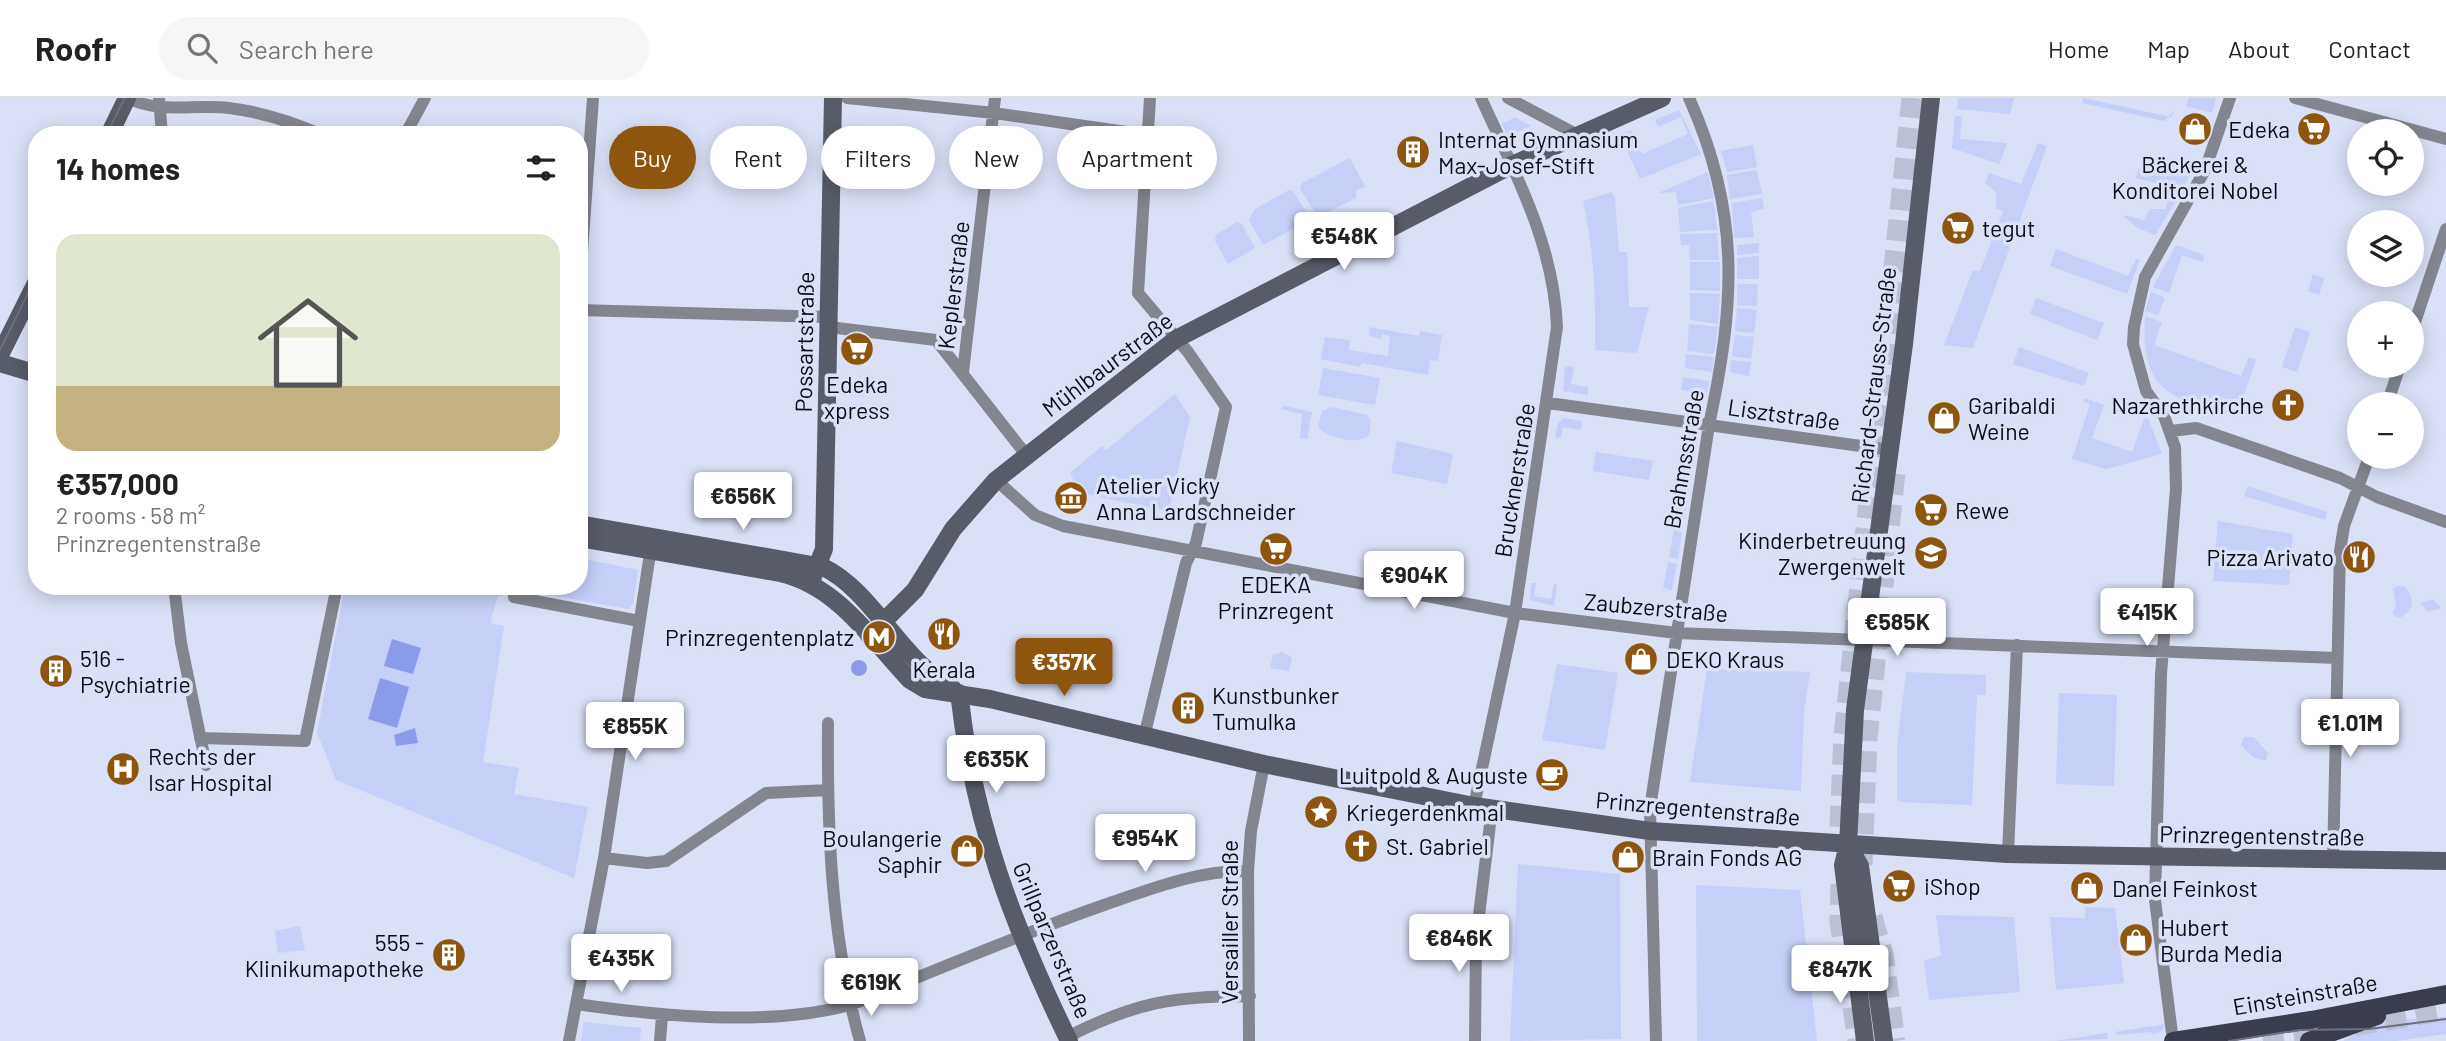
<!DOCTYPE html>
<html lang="en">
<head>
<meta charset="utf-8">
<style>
	body { margin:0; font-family:Barlow,sans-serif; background:#f6f6f6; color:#222; height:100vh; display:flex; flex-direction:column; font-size:26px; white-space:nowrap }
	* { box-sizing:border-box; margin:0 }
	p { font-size:23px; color:#767676 }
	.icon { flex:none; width:38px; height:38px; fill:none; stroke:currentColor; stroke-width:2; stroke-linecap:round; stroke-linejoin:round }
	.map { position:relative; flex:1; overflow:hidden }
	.side { position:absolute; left:28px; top:28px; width:560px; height:469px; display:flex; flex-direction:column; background:#fff; border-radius:28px; box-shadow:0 4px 18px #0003 }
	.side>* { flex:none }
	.banner { position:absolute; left:609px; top:28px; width:665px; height:63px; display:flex; gap:14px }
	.tools { position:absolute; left:2347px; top:21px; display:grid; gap:14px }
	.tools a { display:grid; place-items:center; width:77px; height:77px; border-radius:50%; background:#fff; box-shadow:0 4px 18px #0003; font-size:35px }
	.price { position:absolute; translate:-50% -60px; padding:0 16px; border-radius:7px; background:#fff; color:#222; font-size:23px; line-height:46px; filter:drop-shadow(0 2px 4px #0008) }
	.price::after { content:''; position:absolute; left:50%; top:42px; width:21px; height:16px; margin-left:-10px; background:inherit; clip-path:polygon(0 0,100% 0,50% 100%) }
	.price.selected { background:#8e550e; color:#fff }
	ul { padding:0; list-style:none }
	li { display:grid; align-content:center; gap:14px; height:371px; padding:0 28px }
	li+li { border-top:2px solid #e0e0e0 }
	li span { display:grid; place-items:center; height:217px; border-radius:21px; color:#555 }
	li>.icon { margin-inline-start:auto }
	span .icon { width:126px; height:126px; fill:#fffc; stroke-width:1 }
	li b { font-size:30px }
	h2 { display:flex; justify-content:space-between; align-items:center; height:84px; padding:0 28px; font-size:30px }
	.chip { padding:0 24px; border-radius:32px; background:#fff; box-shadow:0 4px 18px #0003; font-size:24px; line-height:63px }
	.chip.selected { background:#8e550e; color:#fff }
	header { display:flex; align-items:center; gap:42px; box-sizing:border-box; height:98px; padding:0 35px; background:#fff; border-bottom:2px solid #e0e0e0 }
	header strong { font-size:33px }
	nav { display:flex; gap:38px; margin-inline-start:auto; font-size:24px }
	.search { width:490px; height:63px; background:#f6f6f6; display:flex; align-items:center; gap:18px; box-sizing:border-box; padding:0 24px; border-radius:38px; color:#767676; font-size:26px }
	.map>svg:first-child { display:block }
	.green { fill:#c5cff8 }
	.water { fill:#8b9bea }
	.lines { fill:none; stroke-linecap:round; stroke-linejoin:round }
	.highway-tunnel { stroke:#bbc0d4; stroke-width:21; stroke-dasharray:21 10; stroke-linecap:butt }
	.street { stroke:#83868f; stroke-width:12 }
	.secondary { stroke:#585b68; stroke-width:18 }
	.primary { stroke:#3a3d4d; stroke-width:18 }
	.tram { stroke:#6c707e; stroke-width:2 }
	.labels { text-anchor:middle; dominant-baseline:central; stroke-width:7; stroke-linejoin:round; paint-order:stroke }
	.poi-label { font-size:23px; fill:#0b0c13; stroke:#dae0f6; text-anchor:start }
	.street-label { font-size:23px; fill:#0b0c13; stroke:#dae0f6 }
</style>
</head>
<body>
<header>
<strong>Roofr</strong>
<div class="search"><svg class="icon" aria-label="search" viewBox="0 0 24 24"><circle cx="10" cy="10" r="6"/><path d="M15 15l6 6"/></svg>Search here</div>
<nav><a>Home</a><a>Map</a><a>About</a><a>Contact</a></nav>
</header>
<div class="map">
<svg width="2446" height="943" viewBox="0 0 2446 943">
	<rect width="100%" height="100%" fill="#dae0f6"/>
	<path class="green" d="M1958 0H2014L2010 16 1957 11Z
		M2083 0 2171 19 2176 12 2164 23 2082 5Z
		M2189 0H2216L2212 15 2186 8Z
		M1679 12 1701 56 1640 81 1620 37 1631 32 1642 56 1688 36 1681 19 1658 29 1655 22Z
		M1955 18H1962L1960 41 2007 45 1999 66 1952 50Z
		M1515 19 1531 28 1508 38 1502 26Z
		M2038 45 2047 48 1973 250 1944 247 1973 172 1980 173 2003 113 1996 111V94L1985 85 1989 75 2021 86Z
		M1753 47 1757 69 1727 74 1721 53Z
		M1350 60 1365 88 1356 93V100L1318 119 1300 91 1302 85Z
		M2141 65 2190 76 2182 91 2135 80Z
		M1757 72 1762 96 1730 101 1727 77Z
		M1708 74 1714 100 1678 107 1676 94 1658 95Z
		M1289 92 1293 93 1311 121 1263 147 1249 122 1255 111Z
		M1612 94 1615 100 1619 154H1627L1629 209H1649L1637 255 1595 252C1596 200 1594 153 1583 103Z
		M2170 95 2180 97 2155 137 2138 130 2122 117 2144 122 2150 111H2165Z
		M1762 100 1764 111 1751 114 1754 139 1734 140 1732 105Z
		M1714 103 1717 132 1680 134 1678 110Z
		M1237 124 1242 126 1255 150 1228 166 1215 143 1216 137Z
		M1717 135 1719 162H1690L1689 147H1681L1680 136Z
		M1759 145V155L1737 157V147Z
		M2176 147 2204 157 2203 164 2182 157 2169 195 2153 189Z
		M2056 151 2128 178 2136 161 2140 162 2127 196 2050 168Z
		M1759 158V181H1737V160Z
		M1690 164H1720V193L1690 192Z
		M2313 176 2324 180 2319 197 2308 193Z
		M1737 186H1758L1757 208 1737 207Z
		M2151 194 2165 200 2158 217 2145 213Z
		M1690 195 1720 196 1718 226 1690 222Z
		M2036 200 2104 225 2097 242 2030 216Z
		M1737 210 1757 212 1754 235 1735 233Z
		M2145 218 2162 224 2154 247 2241 278 2249 259 2256 262 2236 319C2172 299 2140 296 2145 218Z
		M1689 226 1718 229 1714 256 1687 253Z
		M1370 229 1419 238 1420 233 1442 237 1438 263 1430 262 1428 277 1362 265 1360 269 1321 261 1325 239 1350 242 1349 252 1388 258 1390 238 1382 236 1381 241 1369 238Z
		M2295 229 2310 234 2297 274 2282 269Z
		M1735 237 1754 239 1751 261 1732 258Z
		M2019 249 2089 275 2084 288 2013 266Z
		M1686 256 1714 259 1712 274 1685 270Z
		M1731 262 1751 264 1749 278 1730 274Z
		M1565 268 1574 269 1571 286 1588 289V297L1563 293Z
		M1323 270 1380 280 1375 307 1318 297Z
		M1683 279 1709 283 1706 302 1697 313 1700 295 1681 292Z
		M1175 296 1190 319 1169 413 1080 395 1070 375 1102 348 1106 352Z
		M2085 300 2104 307 2092 340 2132 354 2144 321 2148 320 2162 356 2106 371 2072 361 2090 306 2084 304Z
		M1284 308 1312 314 1307 341 1300 340 1302 316 1281 311Z
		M1331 309 1367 317 1371 323 1369 337C1357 348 1329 340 1318 329L1322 313Z
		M1563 320 1582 323 1581 332 1563 329 1561 340 1555 339 1558 325Z
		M1691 338 1697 346 1694 366 1686 365Z
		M1397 343 1453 356 1447 386 1391 375Z
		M1596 354 1653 363 1649 382 1593 373Z
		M1685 370 1693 372 1688 398 1680 396Z
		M2248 388 2327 414 2325 422 2244 398Z
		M1679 402 1688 403 1683 429 1675 427Z
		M2218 423 2293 436 2289 487 2213 483Z
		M1674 432 1682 434 1678 461 1669 459Z
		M579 460 638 472 633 506 629 511 527 493 529 488H579Z
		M1668 464 1677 466 1672 492 1663 490Z
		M1531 485H1536L1534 498 1551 501 1554 486 1557 487 1554 508 1530 502Z
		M345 488H501L490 525 504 528 483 664 519 670 514 696 588 709 574 780 336 682 317 635Z
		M2398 488 2405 489C2415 501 2414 514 2399 520L2392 516 2396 507 2393 491Z
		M2433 501 2441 510 2428 514 2420 505Z
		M1282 554 1292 560 1289 573 1270 570 1273 557Z
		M1557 566 1618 575 1605 652 1542 642Z
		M1707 571 1810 574 1804 614 1801 693 1690 684Z
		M1906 574 1986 577V597H1977L1972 707 1900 704 1897 700V649Z
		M2059 595 2117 597 2114 688 2056 686Z
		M2244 639H2254L2268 655 2266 662C2254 663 2249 655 2241 647Z
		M1518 766 1620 776 1621 941 1510 943Z
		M1696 787 1800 792 1817 943H1697Z
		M2085 809 2115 810 2124 885 2056 892 2050 819 2085 820Z
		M1936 817 2014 819 2020 894 1929 902 1924 863 1941 857Z
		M300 828 305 852 278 855 275 833Z
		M2446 919V936L2396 943H2343L2365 929 2392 922Z
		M584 924 641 930 640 943H581Z
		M2165 926 2162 933 2153 937 2152 934 2116 937 2115 934Z
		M2108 935 2107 941 2054 943Z"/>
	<path class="water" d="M392 541 421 550 413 576 384 568Z
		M851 570a8 8 0 1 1 16 0a8 8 0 1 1-16 0Z
		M380 580 409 589 397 630 368 621Z
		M415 630 418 645 396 648 394 637Z"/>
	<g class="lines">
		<path class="highway-tunnel" d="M1840 729 1844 638 1912 0
			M1862 767 1867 641 1895 374
			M1841 786 1840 824 1858 943
			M1872 819 1883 857 1895 943
			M2263 943 2446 912"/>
		<path class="street" d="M128 0C159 16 194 6 229 10 261 14 293 24 322 37
			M159 0 162 37
			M847 0 994 15 1147 37
			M1508 0 1576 36
			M2295 0 2446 41
			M405 37 425 0
			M579 196 593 0
			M579 212 829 219
			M829 229 936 242 1027 358
			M2412 233 2446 131
			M963 274 995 0
			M1548 305 1890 352
			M2387 306 2400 268
			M2171 333 2196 330 2340 380 2377 399 2446 424
			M996 382 1035 417 1063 428 1515 515 1676 535 2336 560
			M174 488 181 545 206 667
			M516 488 514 499 639 523
			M828 625C827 731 831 840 860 943
			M1144 639 1186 465 1196 445 1226 309 1188 254 1138 195 1150 0
			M200 640 305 643 337 488
			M1474 708 1515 515 1557 229C1554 146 1515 75 1481 0
			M2008 756 2017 547
			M604 760 647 765 666 763 766 695 828 692
			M2333 763 2340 453 2344 428 2369 359
			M576 906C660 918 767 929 850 907 934 873 1018 837 1104 807 1151 791 1198 772 1248 773
			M1067 939C1136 904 1174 898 1250 898
			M569 943 604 760 649 462 656 446
			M660 943 662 918
			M1249 943 1248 773 1251 733 1264 666
			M1475 943 1476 842 1492 710
			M1656 943 1650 710 1709 327C1735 206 1741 115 1689 0
			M2173 943 2155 802 2161 576 2176 391 2175 349 2164 318 2146 293 2133 246 2134 229 2145 179 2205 72 2230 0"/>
		<path class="secondary" d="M109 37 127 0
			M0 257 37 183
			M0 265 37 276
			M579 426 823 469C873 493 900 562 953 591
			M579 440 780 475C838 488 872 542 910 582L925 591 990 601 1264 666 1474 708 1650 733 2008 756 2446 763
			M810 486 824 451 833 0
			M869 538 915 492 953 431 996 382 1176 241 1512 67 1662 0
			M959 595C974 726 1012 825 1069 943
			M1848 747 1860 768 1884 943
			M1865 943 1843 767 1848 747 1855 612 1904 246 1931 0"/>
		<path class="primary" d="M2173 943 2311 922 2446 896
			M2309 943 2377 918"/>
		<path class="tram" d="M106 37 125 0
			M0 252 37 177
			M2229 943 2300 932 2369 931 2446 921"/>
	</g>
	<defs>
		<g id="shop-disc" transform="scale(1.75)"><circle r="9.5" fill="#8e550e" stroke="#dae0f6"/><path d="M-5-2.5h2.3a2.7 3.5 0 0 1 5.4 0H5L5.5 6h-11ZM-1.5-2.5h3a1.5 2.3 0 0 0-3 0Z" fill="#fff"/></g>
		<g id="supermarket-disc" transform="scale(1.75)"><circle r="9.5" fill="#8e550e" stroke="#dae0f6"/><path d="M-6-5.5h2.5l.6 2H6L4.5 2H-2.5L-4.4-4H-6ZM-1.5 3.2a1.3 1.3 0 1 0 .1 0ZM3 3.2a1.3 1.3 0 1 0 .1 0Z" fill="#fff"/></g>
		<g id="building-disc" transform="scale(1.75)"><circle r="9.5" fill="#8e550e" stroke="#dae0f6"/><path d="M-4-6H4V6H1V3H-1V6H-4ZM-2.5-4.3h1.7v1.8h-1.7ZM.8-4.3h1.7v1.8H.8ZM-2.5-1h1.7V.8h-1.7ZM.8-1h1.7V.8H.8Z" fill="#fff"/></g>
		<g id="church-disc" transform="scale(1.75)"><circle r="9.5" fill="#8e550e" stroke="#dae0f6"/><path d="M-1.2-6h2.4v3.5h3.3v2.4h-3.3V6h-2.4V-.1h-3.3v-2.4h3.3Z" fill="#fff"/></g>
		<g id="museum-disc" transform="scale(1.75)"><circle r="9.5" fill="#8e550e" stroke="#dae0f6"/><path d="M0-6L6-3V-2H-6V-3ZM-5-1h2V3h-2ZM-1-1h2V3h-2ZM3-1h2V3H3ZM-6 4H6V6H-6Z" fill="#fff"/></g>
		<g id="school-disc" transform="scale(1.75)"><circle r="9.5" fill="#8e550e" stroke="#dae0f6"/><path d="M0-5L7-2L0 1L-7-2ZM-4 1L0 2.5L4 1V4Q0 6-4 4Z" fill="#fff"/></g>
		<g id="restaurant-disc" transform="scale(1.75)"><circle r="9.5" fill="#8e550e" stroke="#dae0f6"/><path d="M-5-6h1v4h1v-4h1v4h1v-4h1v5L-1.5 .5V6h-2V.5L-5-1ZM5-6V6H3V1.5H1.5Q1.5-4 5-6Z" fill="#fff"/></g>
		<g id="metro-disc" transform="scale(1.75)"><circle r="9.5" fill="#8e550e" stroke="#dae0f6"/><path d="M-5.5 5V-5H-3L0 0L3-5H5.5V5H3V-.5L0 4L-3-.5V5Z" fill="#fff"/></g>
		<g id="hospital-disc" transform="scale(1.75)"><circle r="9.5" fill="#8e550e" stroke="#dae0f6"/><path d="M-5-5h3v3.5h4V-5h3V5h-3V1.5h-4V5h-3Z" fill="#fff"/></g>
		<g id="cafe-disc" transform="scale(1.75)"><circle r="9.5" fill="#8e550e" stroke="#dae0f6"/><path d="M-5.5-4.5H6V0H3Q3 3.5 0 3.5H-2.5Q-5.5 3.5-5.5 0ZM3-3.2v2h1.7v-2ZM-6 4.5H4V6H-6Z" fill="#fff"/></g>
		<g id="sight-disc" transform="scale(1.75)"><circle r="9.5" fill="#8e550e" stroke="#dae0f6"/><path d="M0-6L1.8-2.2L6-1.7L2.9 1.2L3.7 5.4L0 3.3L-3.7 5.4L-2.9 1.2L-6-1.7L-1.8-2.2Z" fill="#fff"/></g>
	</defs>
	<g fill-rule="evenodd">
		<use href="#shop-disc" x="2195" y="31"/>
		<use href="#supermarket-disc" x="2314" y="31"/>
		<use href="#building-disc" x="1413" y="54"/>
		<use href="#supermarket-disc" x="1958" y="130"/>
		<use href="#supermarket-disc" x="857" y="251"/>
		<use href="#church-disc" x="2288" y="307"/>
		<use href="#shop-disc" x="1944" y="320"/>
		<use href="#museum-disc" x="1071" y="400"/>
		<use href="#supermarket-disc" x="1931" y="412"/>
		<use href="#supermarket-disc" x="1276" y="451"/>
		<use href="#school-disc" x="1931" y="455"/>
		<use href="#restaurant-disc" x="2359" y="459"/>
		<use href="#restaurant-disc" x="944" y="536"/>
		<use href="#metro-disc" x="879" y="539"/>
		<use href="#shop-disc" x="1641" y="561"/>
		<use href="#building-disc" x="56" y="573"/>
		<use href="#building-disc" x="1188" y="610"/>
		<use href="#hospital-disc" x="123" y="671"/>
		<use href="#cafe-disc" x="1552" y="677"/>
		<use href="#sight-disc" x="1321" y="714"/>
		<use href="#church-disc" x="1361" y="748"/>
		<use href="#shop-disc" x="967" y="753"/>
		<use href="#shop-disc" x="1628" y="759"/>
		<use href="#supermarket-disc" x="1899" y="788"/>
		<use href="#shop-disc" x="2087" y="790"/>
		<use href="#shop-disc" x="2136" y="842"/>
		<use href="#building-disc" x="449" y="857"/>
	</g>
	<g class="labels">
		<g class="poi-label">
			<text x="2290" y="31" text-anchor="end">Edeka</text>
			<text x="1438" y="41">Internat Gymnasium<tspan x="1438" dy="26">Max-Josef-Stift</tspan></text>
			<text x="2195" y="66" text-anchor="middle">Bäckerei &amp;<tspan x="2195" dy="26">Konditorei Nobel</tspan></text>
			<text x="1982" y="130">tegut</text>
			<text x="857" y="286" text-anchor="middle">Edeka<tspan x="857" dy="26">xpress</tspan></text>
			<text x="1968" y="307">Garibaldi<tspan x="1968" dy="26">Weine</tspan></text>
			<text x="2264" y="307" text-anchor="end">Nazarethkirche</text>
			<text x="1096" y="387">Atelier Vicky<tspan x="1096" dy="26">Anna Lardschneider</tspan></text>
			<text x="1955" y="412">Rewe</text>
			<text x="1906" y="442" text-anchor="end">Kinderbetreuung<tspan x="1906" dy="26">Zwergenwelt</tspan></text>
			<text x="2334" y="459" text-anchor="end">Pizza Arivato</text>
			<text x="1276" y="486" text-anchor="middle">EDEKA<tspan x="1276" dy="26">Prinzregent</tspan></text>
			<text x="854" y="539" text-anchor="end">Prinzregentenplatz</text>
			<text x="80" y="560">516 -<tspan x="80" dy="26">Psychiatrie</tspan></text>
			<text x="1666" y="561">DEKO Kraus</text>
			<text x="944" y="571" text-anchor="middle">Kerala</text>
			<text x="1212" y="597">Kunstbunker<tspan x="1212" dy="26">Tumulka</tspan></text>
			<text x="148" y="658">Rechts der<tspan x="148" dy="26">Isar Hospital</tspan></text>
			<text x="1528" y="677" text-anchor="end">Luitpold &amp; Auguste</text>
			<text x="1346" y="714">Kriegerdenkmal</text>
			<text x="942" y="740" text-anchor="end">Boulangerie<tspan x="942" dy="26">Saphir</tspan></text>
			<text x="1386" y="748">St. Gabriel</text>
			<text x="1652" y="759">Brain Fonds AG</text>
			<text x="1924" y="788">iShop</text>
			<text x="2112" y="790">Danel Feinkost</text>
			<text x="2160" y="829">Hubert<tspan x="2160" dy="26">Burda Media</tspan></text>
			<text x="424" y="844" text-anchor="end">555 -<tspan x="424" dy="26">Klinikumapotheke</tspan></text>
		</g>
		<g class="street-label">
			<text transform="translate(953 187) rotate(-83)">Keplerstraße</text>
			<text transform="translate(804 244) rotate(-89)">Possartstraße</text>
			<text transform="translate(1107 266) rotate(-37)">Mühlbaurstraße</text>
			<text transform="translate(1873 287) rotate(-83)">Richard-Strauss-Straße</text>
			<text transform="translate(1784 316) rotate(8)">Lisztstraße</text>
			<text transform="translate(1683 361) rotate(-80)">Brahmsstraße</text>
			<text transform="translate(1514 382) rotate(-81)">Brucknerstraße</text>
			<text transform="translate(1656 509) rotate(5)">Zaubzerstraße</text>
			<text transform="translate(1698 710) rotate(5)">Prinzregentenstraße</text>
			<text transform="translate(2262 737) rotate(1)">Prinzregentenstraße</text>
			<text transform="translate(1229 824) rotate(-90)">Versailler Straße</text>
			<text transform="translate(1053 842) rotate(67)">Grillparzerstraße</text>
			<text transform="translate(2305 896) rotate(-10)">Einsteinstraße</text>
		</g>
	</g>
</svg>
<div class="tools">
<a><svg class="icon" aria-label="locate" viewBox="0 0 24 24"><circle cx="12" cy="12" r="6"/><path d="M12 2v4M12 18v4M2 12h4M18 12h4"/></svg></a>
<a><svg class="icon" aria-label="layers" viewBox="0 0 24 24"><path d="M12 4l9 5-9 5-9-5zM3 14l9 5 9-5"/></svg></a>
<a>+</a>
<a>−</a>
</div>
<b class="price" style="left:1344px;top:174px">€548K</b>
<b class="price" style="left:743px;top:434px">€656K</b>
<b class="price" style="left:1414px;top:513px">€904K</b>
<b class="price" style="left:2147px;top:550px">€415K</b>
<b class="price" style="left:1897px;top:560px">€585K</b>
<b class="price selected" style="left:1064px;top:600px">€357K</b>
<b class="price" style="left:2350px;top:661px">€1.01M</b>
<b class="price" style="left:635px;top:664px">€855K</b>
<b class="price" style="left:996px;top:697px">€635K</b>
<b class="price" style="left:1145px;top:776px">€954K</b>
<b class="price" style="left:1459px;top:876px">€846K</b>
<b class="price" style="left:621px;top:896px">€435K</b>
<b class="price" style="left:1840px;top:907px">€847K</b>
<b class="price" style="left:871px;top:920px">€619K</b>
<div class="banner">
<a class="chip selected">Buy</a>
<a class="chip">Rent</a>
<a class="chip">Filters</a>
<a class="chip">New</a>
<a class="chip">Apartment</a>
</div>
<section class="side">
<h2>14 homes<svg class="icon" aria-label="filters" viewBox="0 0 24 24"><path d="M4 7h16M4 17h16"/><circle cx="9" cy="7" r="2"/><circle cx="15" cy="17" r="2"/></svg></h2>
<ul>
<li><span style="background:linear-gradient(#dfe7d0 70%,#c2b280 0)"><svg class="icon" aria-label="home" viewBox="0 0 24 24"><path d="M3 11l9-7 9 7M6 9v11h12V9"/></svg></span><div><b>€357,000</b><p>2 rooms · 58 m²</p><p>Prinzregentenstraße</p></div></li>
</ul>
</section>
</div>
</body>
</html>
